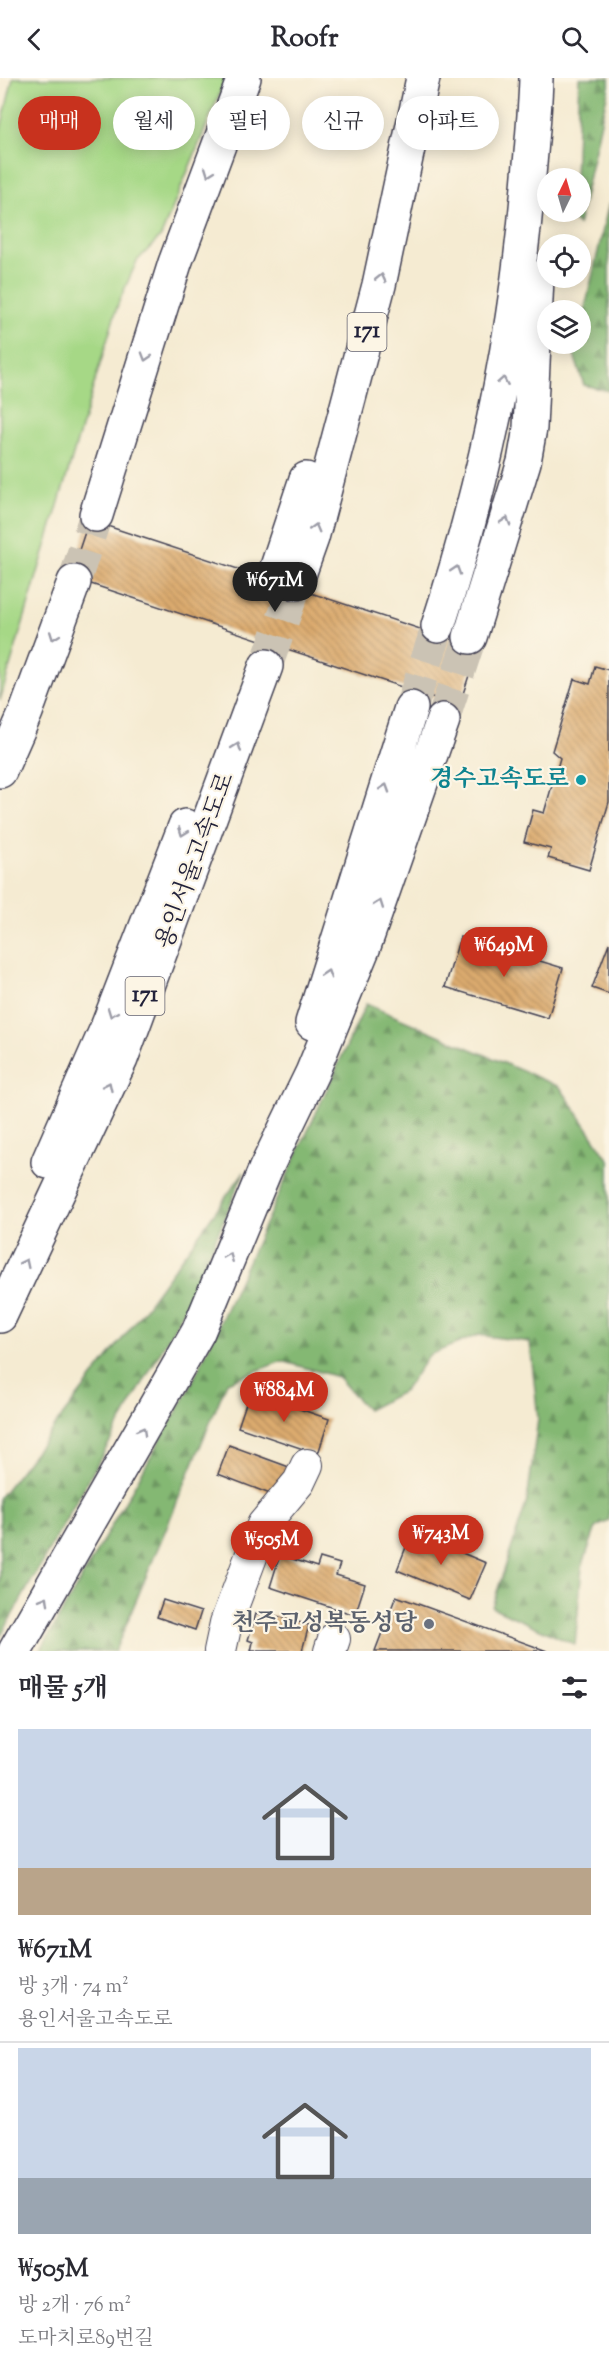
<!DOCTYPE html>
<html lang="ko">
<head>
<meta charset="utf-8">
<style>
	body { margin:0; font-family:"Sorts Mill Goudy","Noto Serif KR",serif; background:#f2f2f3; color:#2b2b33; height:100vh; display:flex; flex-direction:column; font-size:22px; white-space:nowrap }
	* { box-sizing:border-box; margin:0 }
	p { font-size:20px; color:#7c7c81 }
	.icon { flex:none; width:33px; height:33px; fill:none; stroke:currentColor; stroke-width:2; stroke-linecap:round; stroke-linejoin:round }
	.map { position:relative; height:1573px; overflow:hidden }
	.side { display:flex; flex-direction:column; background:#fff; flex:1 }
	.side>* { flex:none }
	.hud { position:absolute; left:18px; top:18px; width:573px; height:54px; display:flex; gap:12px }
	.needle { width:39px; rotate:5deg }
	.fabs { position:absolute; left:537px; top:90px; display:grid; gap:12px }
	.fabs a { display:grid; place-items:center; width:54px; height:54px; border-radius:50%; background:#fff; box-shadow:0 3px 15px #0003; font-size:30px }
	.price { position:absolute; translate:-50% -51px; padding:0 14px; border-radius:21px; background:#c8321e; color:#fff; font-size:20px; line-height:39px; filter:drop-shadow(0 2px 3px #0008) }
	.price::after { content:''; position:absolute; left:50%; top:36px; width:18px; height:14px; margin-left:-9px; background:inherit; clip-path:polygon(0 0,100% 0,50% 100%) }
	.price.active { background:#222; color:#fff }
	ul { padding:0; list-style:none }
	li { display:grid; align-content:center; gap:12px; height:318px; padding:0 18px }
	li+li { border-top:2px solid #e1e1e2 }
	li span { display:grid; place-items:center; height:186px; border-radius:0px; color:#555 }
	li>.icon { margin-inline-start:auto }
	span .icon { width:108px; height:108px; fill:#fffc; stroke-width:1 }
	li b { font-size:26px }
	h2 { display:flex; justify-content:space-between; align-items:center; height:72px; padding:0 18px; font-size:26px }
	.chip { padding:0 21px; border-radius:27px; background:#fff; box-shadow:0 3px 15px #0003; font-size:21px; line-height:54px }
	.chip.active { background:#c8321e; color:#fff }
	header { display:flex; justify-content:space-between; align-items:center; height:78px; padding:0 18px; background:#fff; font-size:27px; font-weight:700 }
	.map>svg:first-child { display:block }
	.grass { fill:#a6d886; stroke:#647d60; stroke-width:1.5 }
	.forest { fill:url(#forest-firs); stroke:#536d57; stroke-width:1.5 }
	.building { fill:url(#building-back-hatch) }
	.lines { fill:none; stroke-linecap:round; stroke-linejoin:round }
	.highway-tunnel { stroke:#cbc3b4; stroke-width:33; stroke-dasharray:33 16; stroke-linecap:butt }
	.minor-casing { stroke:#424052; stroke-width:34 }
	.highway-casing { stroke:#424052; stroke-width:36 }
	.minor { stroke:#fff; stroke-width:32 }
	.highway { stroke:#fff; stroke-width:33 }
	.oneway { stroke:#9c9ca7 }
	.culture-dot { fill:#0f9aa8; stroke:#fcf5e5; stroke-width:2 }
	.worship-dot { fill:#6b7280; stroke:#fcf5e5; stroke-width:2 }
	.labels { text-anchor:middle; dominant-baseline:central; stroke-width:4.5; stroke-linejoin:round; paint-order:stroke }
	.shield { fill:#fcf5e5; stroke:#63616e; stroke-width:1.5 }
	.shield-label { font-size:22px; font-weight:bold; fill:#22223b }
	.culture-label { font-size:24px; font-weight:bold; fill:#0d838f; stroke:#fcf5e5; text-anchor:end }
	.street-label { font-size:24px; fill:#22223b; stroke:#fcf5e5 }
	.worship-label { font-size:24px; font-weight:bold; fill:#5b616d; stroke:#fcf5e5; text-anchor:end }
</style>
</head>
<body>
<header><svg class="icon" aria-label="back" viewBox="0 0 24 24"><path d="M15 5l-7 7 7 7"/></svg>Roofr<svg class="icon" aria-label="search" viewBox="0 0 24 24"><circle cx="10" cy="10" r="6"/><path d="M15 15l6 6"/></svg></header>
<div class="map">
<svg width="609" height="1573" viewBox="0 0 609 1573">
	<defs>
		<pattern id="forest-firs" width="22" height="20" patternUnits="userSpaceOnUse" patternTransform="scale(1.5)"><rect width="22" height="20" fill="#84b873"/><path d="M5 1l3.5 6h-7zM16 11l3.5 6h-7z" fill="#6c9560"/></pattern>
		<pattern id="building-back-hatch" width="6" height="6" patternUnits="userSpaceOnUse" patternTransform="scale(1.5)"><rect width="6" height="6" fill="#dcab6e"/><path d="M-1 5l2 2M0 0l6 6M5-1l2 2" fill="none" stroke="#b28b5c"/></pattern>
	</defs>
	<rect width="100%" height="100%" fill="#fcf5e5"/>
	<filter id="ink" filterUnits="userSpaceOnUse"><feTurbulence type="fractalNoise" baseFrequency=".0167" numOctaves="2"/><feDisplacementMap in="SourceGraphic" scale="12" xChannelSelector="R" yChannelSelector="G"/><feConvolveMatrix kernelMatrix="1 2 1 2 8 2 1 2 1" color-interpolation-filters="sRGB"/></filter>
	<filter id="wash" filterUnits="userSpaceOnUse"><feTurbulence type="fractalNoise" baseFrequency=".008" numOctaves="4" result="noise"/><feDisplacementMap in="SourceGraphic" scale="24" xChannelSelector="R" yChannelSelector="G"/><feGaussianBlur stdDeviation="1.35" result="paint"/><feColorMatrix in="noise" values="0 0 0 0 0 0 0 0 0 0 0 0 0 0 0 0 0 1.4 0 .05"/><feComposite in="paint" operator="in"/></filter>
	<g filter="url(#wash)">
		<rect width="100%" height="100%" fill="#f5ebd2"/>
		<path class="grass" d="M13 0H226L161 158 137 183 118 226 0 622V54Z"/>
		<path class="forest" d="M579 0H609V8L578 147 574 143V134H580V100H575Z
			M609 125V313L584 307 574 277 577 266H580L581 248Z
			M366 926 560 1009 609 1082V1443L596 1449 582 1489 575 1567 492 1529 527 1423 538 1341 530 1264 478 1257 429 1277 404 1313 367 1332 338 1299 282 1283 227 1304 115 1573H40L189 1312Z
			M244 1094 189 1223 0 1559V1419L133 1247Z"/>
		<g id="blocks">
			<path class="building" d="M89 442 478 570 459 628 70 499Z
				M595 588 609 592V724L589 792 548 780 551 771 524 764 533 732 544 735 560 680 552 673 574 601 590 606Z
				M460 859 563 890 548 940 445 909Z
				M609 865V916L592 910Z
				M250 1314 329 1341 318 1376 238 1349Z
				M229 1367 289 1389 278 1419 218 1396Z
				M412 1454 486 1485 470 1522 397 1492Z
				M280 1477 317 1489 320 1480 340 1486 336 1497 365 1506 355 1537 270 1509Z
				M396 1518 547 1573H375Z
				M163 1522 201 1534 195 1552 157 1539Z
				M256 1536 271 1540 273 1537 309 1547 302 1573H251L253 1564 248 1562Z"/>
		</g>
	</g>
	<g filter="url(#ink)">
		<use href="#blocks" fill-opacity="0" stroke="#424052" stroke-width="1.5"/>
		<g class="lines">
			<path class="highway-tunnel" d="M74 504 96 437
				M266 588 296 505
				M411 630 438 548
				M443 642 470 559"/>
			<g class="minor-casing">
				<path id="minor" d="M220 1573 226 1545 263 1447 299 1404 307 1387
					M330 1573 334 1561"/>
			</g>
			<g class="highway-casing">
				<path id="highway" d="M96 437 175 185 244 0
					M274 498 306 401
					M296 505 312 460 379 207 423 0
					M438 548C485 404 515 259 528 109 531 73 535 36 536 0
					M470 559 524 384 530 350 537 200
					M0 693 26 634 74 504
					M312 945 411 630
					M48 1084 106 952 185 748
					M0 1238 121 981 266 588
					M15 1573 198 1254 265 1092 312 995 363 871 443 642"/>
			</g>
			<use href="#minor" class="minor"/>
			<use href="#highway" class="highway"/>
		</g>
		<defs><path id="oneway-chevron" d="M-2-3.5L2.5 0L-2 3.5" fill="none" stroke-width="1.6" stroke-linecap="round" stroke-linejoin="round" transform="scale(1.5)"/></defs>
		<g class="oneway">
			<use href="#oneway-chevron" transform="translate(209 94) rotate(110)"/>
			<use href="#oneway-chevron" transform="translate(381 200) rotate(-77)"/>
			<use href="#oneway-chevron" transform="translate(146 279) rotate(107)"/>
			<use href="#oneway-chevron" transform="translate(503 303) rotate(-80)"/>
			<use href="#oneway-chevron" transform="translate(506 443) rotate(-73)"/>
			<use href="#oneway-chevron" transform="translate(315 450) rotate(-75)"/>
			<use href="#oneway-chevron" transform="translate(456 492) rotate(-72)"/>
			<use href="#oneway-chevron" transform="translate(54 558) rotate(110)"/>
			<use href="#oneway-chevron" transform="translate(237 669) rotate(-70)"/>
			<use href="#oneway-chevron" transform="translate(385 710) rotate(-72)"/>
			<use href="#oneway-chevron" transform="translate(183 754) rotate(111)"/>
			<use href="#oneway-chevron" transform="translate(379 826) rotate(-70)"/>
			<use href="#oneway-chevron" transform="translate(327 896) rotate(-72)"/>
			<use href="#oneway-chevron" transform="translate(112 935) rotate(111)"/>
			<use href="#oneway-chevron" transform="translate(108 1008) rotate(-65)"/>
			<use href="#oneway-chevron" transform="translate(229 1179) rotate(-68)"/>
			<use href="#oneway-chevron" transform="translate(25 1185) rotate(-64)"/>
			<use href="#oneway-chevron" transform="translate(142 1353) rotate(-61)"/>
			<use href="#oneway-chevron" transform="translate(45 1522) rotate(-60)"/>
		</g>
	</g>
	<circle class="culture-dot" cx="581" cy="702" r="6"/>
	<circle class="worship-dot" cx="429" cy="1546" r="6"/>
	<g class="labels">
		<g class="shield">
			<rect x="347.5" y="235" width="39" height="38" rx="4.5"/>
			<rect x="125.5" y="899" width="39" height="38" rx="4.5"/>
		</g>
		<g class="shield-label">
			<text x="367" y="254">171</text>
			<text x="145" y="918">171</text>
		</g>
		<g class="culture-label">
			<text x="569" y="702">경수고속도로</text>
		</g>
		<g class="street-label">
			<text transform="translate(196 783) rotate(-70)">용인서울고속도로</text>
		</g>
		<g class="worship-label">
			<text x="417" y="1546">천주교성복동성당</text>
		</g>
	</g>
</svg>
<div class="fabs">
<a><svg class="needle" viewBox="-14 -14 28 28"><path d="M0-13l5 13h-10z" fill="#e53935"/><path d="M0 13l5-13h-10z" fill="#7c7c81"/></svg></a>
<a><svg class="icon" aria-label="locate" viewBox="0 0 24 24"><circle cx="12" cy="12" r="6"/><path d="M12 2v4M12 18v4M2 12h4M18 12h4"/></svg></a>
<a><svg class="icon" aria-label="layers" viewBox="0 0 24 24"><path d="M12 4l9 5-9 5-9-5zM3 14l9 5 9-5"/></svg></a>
</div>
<b class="price active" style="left:275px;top:535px">₩671M</b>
<b class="price" style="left:504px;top:900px">₩649M</b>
<b class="price" style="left:284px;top:1345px">₩884M</b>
<b class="price" style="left:441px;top:1488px">₩743M</b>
<b class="price" style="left:272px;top:1494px">₩505M</b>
<div class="hud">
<a class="chip active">매매</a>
<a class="chip">월세</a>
<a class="chip">필터</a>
<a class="chip">신규</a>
<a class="chip">아파트</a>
</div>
</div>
<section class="side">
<h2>매물 5개<svg class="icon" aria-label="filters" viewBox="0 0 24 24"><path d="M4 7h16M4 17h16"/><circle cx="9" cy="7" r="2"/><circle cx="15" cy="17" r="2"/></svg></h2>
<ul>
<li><span style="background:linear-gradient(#c9d6e8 75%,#b9a48a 0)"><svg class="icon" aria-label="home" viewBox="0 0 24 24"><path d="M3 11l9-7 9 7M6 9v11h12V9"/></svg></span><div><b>₩671M</b><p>방 3개 · 74 m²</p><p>용인서울고속도로</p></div></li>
<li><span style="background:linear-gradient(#c9d6e8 70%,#9aa5b1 0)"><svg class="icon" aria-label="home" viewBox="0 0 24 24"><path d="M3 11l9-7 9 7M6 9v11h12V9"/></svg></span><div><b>₩505M</b><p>방 2개 · 76 m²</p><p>도마치로89번길</p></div></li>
</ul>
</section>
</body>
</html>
